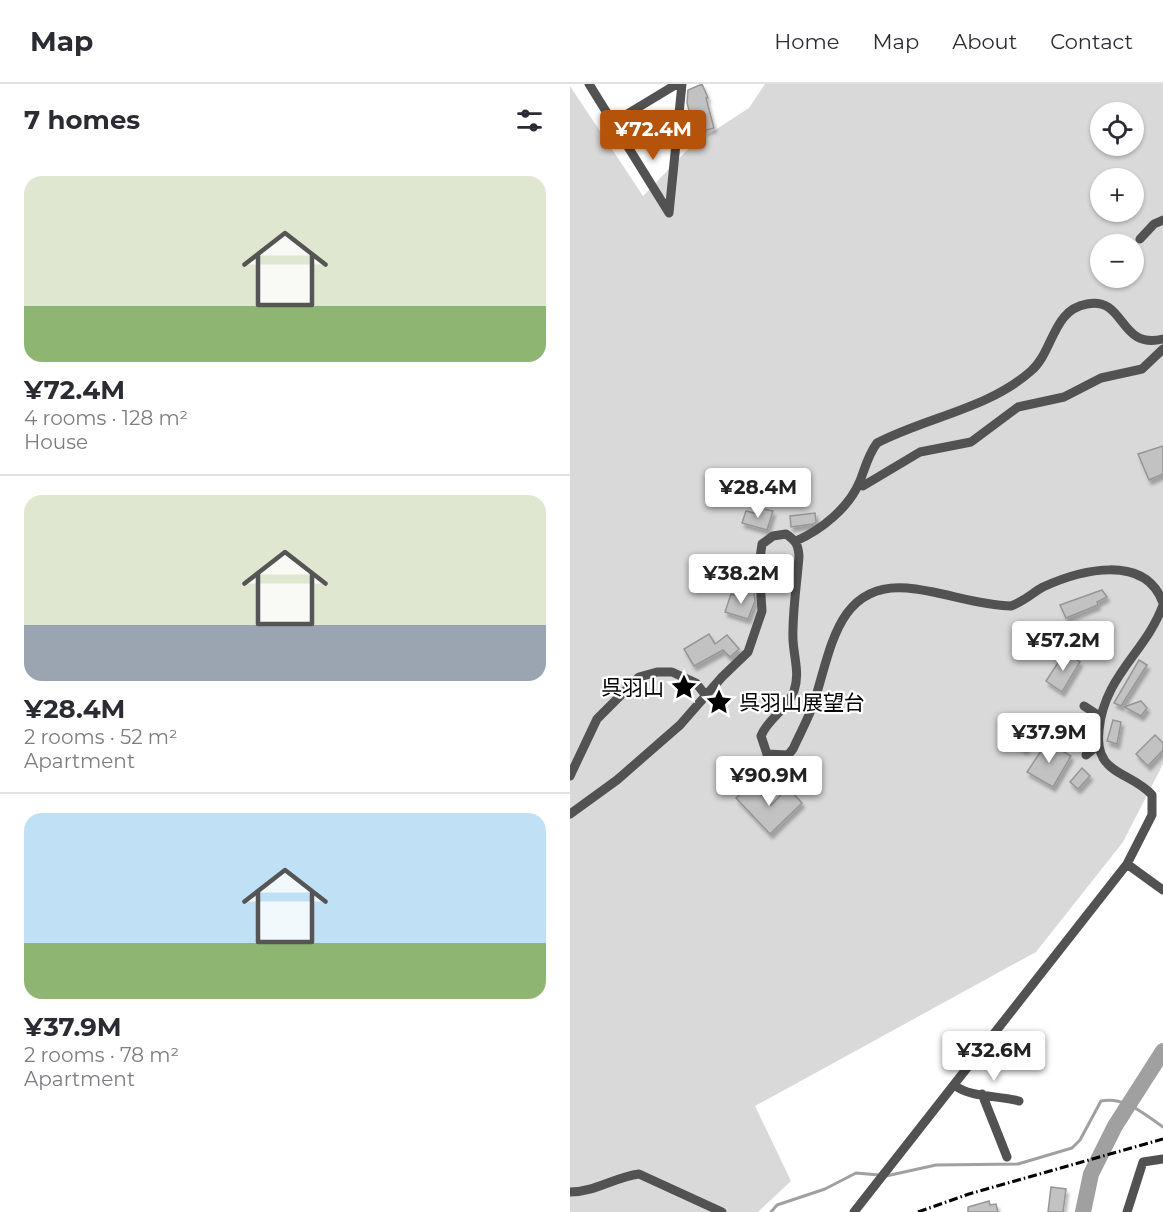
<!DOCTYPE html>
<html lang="en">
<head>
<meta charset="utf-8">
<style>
	body { margin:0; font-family:Montserrat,"Noto Sans JP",sans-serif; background:#f7f7f7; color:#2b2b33; height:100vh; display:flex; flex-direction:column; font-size:22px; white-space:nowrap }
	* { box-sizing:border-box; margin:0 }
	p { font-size:20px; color:#7c7c81 }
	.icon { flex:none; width:33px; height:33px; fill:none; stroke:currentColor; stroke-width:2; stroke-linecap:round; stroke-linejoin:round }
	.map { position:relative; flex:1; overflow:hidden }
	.drawer { display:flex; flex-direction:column; background:#fff; width:570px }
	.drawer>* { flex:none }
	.controls { position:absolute; left:520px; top:18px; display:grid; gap:12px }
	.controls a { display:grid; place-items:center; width:54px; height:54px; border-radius:50%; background:#fff; box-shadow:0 2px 4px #0004; font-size:30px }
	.price { position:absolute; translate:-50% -51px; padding:0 14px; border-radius:6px; background:#fff; color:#222; font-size:20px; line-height:39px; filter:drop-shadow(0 2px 3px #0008) }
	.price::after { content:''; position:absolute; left:50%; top:36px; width:18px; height:14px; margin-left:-9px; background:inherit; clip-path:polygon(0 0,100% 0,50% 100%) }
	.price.selected { background:#b45309; color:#fff }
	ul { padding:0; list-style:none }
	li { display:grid; align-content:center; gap:12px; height:318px; padding:0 24px }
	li+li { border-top:2px solid #e1e1e2 }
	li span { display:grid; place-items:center; height:186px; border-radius:18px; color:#555 }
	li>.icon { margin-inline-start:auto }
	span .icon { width:108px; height:108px; fill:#fffc; stroke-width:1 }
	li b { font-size:26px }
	h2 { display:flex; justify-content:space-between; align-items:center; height:72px; padding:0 24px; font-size:26px }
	header { display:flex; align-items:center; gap:36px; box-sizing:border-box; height:84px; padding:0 30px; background:#fff; border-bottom:2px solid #e1e1e2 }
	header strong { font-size:28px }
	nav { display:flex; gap:33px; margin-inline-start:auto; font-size:21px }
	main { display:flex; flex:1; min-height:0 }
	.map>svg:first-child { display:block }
	.green { fill:#d9d9d9; fill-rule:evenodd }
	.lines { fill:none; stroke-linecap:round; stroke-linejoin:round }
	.stream { stroke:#a0a0a0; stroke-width:3 }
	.river { stroke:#a0a0a0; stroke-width:16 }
	.building { fill:#c2c2c2; stroke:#969696; stroke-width:1.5; filter:url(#shadow) }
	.minor { stroke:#525252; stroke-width:9 }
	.rail { stroke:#000; stroke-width:3; stroke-dasharray:9 3 1.5 3; stroke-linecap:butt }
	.labels { text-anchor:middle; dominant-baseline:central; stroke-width:4.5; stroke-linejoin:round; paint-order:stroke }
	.poi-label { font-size:21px; fill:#000; stroke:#fff; text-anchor:end }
</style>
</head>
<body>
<header>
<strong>Map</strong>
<nav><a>Home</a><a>Map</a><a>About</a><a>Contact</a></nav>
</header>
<main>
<section class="drawer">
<h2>7 homes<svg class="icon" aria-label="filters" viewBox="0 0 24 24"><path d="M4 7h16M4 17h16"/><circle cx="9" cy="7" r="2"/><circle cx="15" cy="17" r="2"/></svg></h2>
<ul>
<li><span style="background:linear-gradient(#dfe7d0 70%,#8fb573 0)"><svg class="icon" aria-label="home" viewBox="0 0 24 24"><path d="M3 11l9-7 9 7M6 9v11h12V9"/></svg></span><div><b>¥72.4M</b><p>4 rooms · 128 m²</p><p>House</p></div></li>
<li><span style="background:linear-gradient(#dfe7d0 70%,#9aa5b1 0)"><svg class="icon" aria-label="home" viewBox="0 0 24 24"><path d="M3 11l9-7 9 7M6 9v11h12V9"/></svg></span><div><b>¥28.4M</b><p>2 rooms · 52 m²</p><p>Apartment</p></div></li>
<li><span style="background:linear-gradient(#bfe0f5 70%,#8fb573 0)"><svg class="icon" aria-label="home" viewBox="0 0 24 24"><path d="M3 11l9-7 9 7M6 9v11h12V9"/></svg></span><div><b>¥37.9M</b><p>2 rooms · 78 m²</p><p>Apartment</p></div></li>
</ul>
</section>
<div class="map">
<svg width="593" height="1128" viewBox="0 0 593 1128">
	<defs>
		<filter id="shadow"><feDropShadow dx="2.5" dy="4.5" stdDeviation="1.5" flood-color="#0004"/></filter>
	</defs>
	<rect width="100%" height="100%" fill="#fff"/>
	<path class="green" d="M195 0H593V680L553 758 466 868 185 1022 221 1097 188 1128H0V2L73 112 122 61 179 24ZM531 28H564V62H531ZM531 94H564V128H531ZM531 160H564V194H531Z"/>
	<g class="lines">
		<path class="stream" d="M316 1092 366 1081 448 1080 502 1064 510 1056 531 1017C555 1012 574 1030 593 1043
			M201 1128 207 1121 255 1105 286 1089 309 1091"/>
		<path class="river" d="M513 1128 521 1090 545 1042 593 967"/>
	</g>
	<path class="building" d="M132 0 138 14H136L144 44 125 49 117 19 118 6Z
		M593 362V390L579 396 568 370Z
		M190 424 203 427 197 446 172 439 176 427 188 430Z
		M245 429 246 438 243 440 221 443 220 432Z
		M177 506 184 508 185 517 178 535 155 528 161 510 174 514Z
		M532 506 537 513 527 518 528 521 496 534 490 521Z
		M139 550 145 560 157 551 169 565 160 573 153 566 124 582 114 565Z
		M495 568 510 578 492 608 476 597Z
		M569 576 577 581 551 622 544 619Z
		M571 617 577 624 571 632 554 623Z
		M543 636 551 638 547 660 537 657Z
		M450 643 464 651 455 666 442 658Z
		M585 651 593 659V666L578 682 566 670Z
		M477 658 501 672 483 703 457 688Z
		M512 684 520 692 508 705 500 698Z
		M181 700 201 721 218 704 232 719 200 750 166 714Z
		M481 1103 496 1105 493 1128H478Z
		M419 1117 420 1121 426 1120 428 1128H398V1123Z"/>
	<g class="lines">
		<path class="minor" d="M19 0 99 129
			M44 38 107 0
			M99 129 112 0
			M570 155 584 140 593 136
			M289 400 293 402 350 368 401 358 448 323 494 313 531 294 572 285 593 265
			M226 457C251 446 279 424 290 397 295 384 298 371 307 359 357 333 418 325 461 287 484 267 482 226 517 220 556 212 548 266 593 255
			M514 622 531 633
			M516 671 529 660
			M0 692 27 635 69 593 87 588H102L126 599 137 613
			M0 730 47 696 110 641 152 593 178 568 192 527 189 481 192 460 203 452 216 450C226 457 228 460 229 472 227 500 222 529 223 556 224 574 230 590 224 607 217 626 198 634 191 652L197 670 218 671 223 665C230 649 240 632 245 615 261 565 268 498 337 504 372 507 406 521 441 522 455 517 462 509 473 503 510 486 575 469 593 519
			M557 780 593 806
			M384 1001C401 1014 427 1011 449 1017
			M412 1010 437 1073
			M0 1108C25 1108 45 1093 69 1090L152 1128
			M284 1128 557 780 582 731V711C568 695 545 691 535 677 528 667 528 657 529 646 534 592 576 568 593 521
			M557 1128 573 1078 593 1075"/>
		<path class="rail" d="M348 1128 399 1110 593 1055"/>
	</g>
	<defs>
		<g id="sight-bare" transform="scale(2.07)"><path d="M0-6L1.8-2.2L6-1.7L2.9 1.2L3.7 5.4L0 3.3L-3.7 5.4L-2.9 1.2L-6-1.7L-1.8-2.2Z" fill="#000" stroke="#fff" stroke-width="2.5" paint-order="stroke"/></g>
	</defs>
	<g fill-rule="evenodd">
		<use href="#sight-bare" x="114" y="603"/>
		<use href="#sight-bare" x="149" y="618"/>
	</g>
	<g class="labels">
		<g class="poi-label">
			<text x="94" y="603">呉羽山</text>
			<text x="169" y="618" text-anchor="start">呉羽山展望台</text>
		</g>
	</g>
</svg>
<div class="controls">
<a><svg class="icon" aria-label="locate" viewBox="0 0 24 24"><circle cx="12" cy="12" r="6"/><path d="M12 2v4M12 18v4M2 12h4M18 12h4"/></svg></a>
<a>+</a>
<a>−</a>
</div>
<b class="price selected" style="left:83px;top:77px">¥72.4M</b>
<b class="price" style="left:188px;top:435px">¥28.4M</b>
<b class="price" style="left:171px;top:521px">¥38.2M</b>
<b class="price" style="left:493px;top:588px">¥57.2M</b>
<b class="price" style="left:479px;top:680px">¥37.9M</b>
<b class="price" style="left:199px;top:723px">¥90.9M</b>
<b class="price" style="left:424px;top:998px">¥32.6M</b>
</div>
</main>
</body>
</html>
